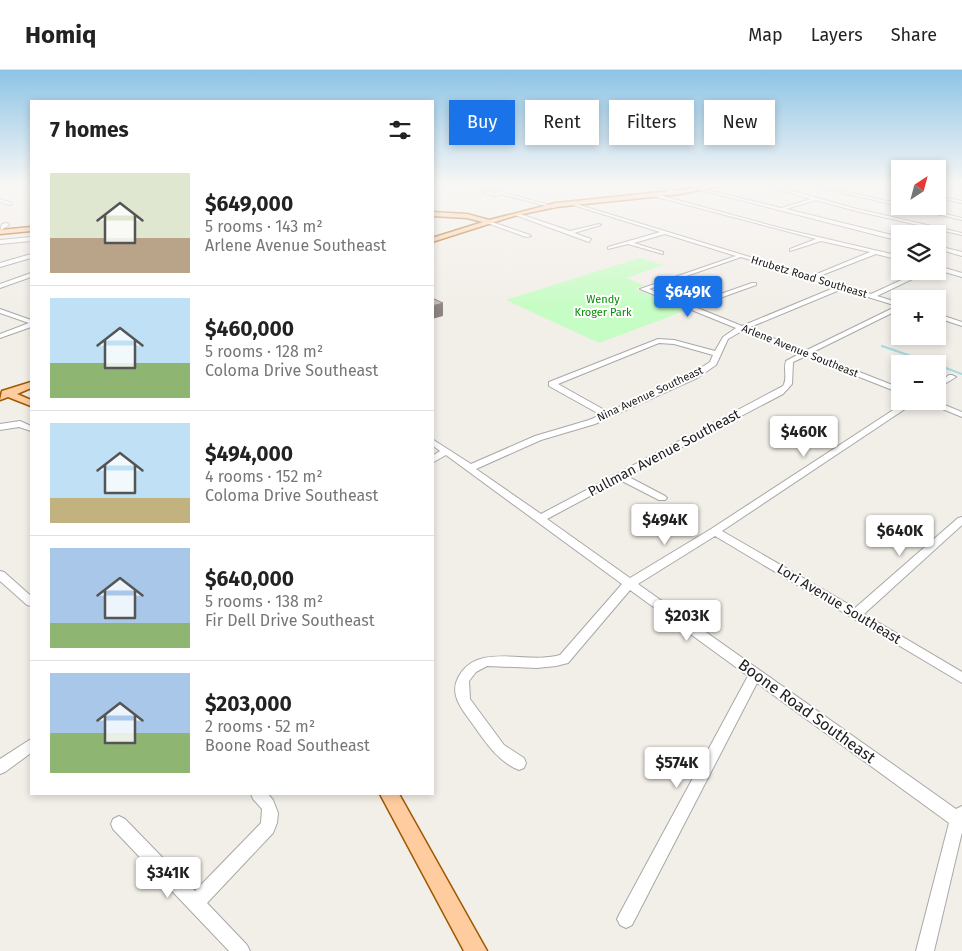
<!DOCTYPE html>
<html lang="en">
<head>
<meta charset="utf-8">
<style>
	body { margin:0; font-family:"Fira Sans",sans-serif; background:#f6f6f6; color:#222; height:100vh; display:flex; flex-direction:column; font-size:19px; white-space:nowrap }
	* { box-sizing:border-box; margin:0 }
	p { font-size:16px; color:#767676 }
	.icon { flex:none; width:28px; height:28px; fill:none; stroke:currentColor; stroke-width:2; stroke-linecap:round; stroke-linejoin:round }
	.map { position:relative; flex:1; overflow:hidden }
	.details { position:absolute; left:30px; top:30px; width:404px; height:695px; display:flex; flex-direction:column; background:#fff; border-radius:0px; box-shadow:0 2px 8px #0003 }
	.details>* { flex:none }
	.hud { position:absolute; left:449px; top:30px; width:438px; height:45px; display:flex; gap:10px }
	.needle { width:32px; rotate:36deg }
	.buttons { position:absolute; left:891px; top:90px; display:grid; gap:10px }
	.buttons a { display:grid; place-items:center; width:55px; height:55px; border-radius:0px; background:#fff; box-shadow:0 2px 8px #0003; font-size:25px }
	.price { position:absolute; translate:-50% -42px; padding:0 11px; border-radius:5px; background:#fff; color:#222; font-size:16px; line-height:32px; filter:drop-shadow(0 1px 2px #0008) }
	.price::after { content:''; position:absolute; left:50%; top:30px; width:15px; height:11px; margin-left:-8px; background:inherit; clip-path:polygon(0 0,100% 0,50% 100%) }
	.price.selected { background:#1a73e8; color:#fff }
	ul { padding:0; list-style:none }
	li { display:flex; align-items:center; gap:15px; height:125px; padding:0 20px }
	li+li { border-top:1px solid #e0e0e0 }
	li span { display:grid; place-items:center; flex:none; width:140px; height:100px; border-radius:0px; color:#555 }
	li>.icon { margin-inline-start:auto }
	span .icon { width:60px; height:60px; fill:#fffc; stroke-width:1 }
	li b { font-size:21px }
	h2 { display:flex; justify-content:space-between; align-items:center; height:60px; padding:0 20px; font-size:21px }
	.pill { padding:0 18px; border-radius:0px; background:#fff; box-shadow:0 2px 8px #0003; font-size:18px; line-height:45px }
	.pill.selected { background:#1a73e8; color:#fff }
	header { display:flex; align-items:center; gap:30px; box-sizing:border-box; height:70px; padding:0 25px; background:#fff; border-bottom:1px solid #e0e0e0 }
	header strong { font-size:24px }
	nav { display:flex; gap:28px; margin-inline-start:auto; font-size:18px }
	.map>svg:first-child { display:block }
	.park { fill:#c6fdc4 }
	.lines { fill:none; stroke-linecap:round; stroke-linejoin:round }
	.stream { stroke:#a6dbe2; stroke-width:2 }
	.minor-casing { stroke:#a8a8a8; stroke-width:2 }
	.major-casing { stroke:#9f5900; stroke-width:3 }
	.minor { fill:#fff; fill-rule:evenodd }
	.major { fill:#ffcca0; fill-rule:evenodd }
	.shaded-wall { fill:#8e8682 }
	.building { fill:#cbbfba; stroke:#8e8682 }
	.labels { text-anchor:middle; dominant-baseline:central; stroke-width:4; stroke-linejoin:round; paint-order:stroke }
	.far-street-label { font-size:11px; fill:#212121; stroke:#fff }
	.far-park-label { font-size:11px; fill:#088a05; stroke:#fff }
	.street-label { font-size:14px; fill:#212121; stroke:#fff }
	.near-street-label { font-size:16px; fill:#212121; stroke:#fff }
</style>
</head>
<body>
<header>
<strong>Homiq</strong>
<nav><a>Map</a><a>Layers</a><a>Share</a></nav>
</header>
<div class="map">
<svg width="962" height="881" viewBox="0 0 962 881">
	<rect width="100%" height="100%" fill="#f2eee8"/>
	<path class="park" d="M640 188 664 195 626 208 644 215 635 219 687 240 599 273 506 230Z"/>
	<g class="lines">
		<path class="stream" d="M882 276 934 294
			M938 295 962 304"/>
		<g class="minor-casing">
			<path id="minor" d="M449 115H456L445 120 442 119Z
				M649 115H657L677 122 675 123Z
				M763 115H771L853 138 962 163V165L852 140 816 130 786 139 900 167V171L697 119 699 118 781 138 811 129Z
				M809 115H818L900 134V136Z
				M880 115 900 118V120L882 116Z
				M947 115 962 117V119L948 116Z
				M499 117 510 118V120L505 123 556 137 554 138 501 124 495 126 483 123ZM499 119 504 120 495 124 490 123Z
				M655 124 784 159 900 186V190L876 184 817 207 871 224 921 201H929L877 226 900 233V239L811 283 900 318V323L806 286 793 292 792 314 783 324 627 406 665 426 667 428 665 430H659L620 410 547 449 630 508 711 459 907 331H917L722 461 855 538 958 448 962 447V455L864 544 962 602V613L715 466 638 514 956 739 962 736V762L934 881H916L949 753 757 613 632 855 626 858 620 855 617 849 620 843 748 606 630 520 568 593 556 596 537 598 487 596 476 602 469 611 470 629 504 675 524 688 526 693 524 698 519 700C496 691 483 668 469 649 460 637 450 623 458 608 477 571 526 595 560 585L622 514 446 385 432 393V386L440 381 432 375V369L471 394 535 366 589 350 601 345 549 316V312L658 269 674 270 715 281 723 267 736 258 640 219 736 186 665 164 634 173 663 182V184L628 174 608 179V177L660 162 573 135V133L812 206 870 182 821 171 790 181V179L816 169 653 126ZM741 187 836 217 742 256 695 237 756 215V213H752L689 235 649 219ZM842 219 897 236 805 281 748 258ZM742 261 799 284 786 291C783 300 788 308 783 316L541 444 476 399 541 370 595 354 697 308 716 295 728 269ZM659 273 674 274 713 285 710 292 691 304 608 342 558 314Z
				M938 126 962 131V133L938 128Z
				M0 129 12 133V134L10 135 0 132Z
				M903 136H912L962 148V150Z
				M517 143 570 161 599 154 601 155 574 163 591 169 589 172 515 145Z
				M489 151 530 165 531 166 526 167 487 153Z
				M7 153 9 155 0 161 2 154Z
				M31 167V171L0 174V170Z
				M938 176 962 182V186L938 179Z
				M31 184V188L0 197V193Z
				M938 196 962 203V207L938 200Z
				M31 203V207L0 218V214Z
				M0 239 31 250V257L0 268V264L29 253 0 243Z
				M938 244 962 252V256L938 248Z
				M949 305H952L956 307 938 318V313Z
				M923 331H935L962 342V347Z
				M20 351 31 356V361L19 357 0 360V354Z
				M0 501 4 502 31 526V536L27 535 0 511Z
				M31 669V683L5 702 0 704V689Z
				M251 724H268L273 730 278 743 277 753 273 763 207 833 247 875 250 881H229L113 759 111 754 113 749 119 746 125 749 195 821 261 753 262 739 253 729Z"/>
		</g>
		<g class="major-casing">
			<path id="major" d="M711 115H724L681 124 556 137 514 146 432 172V168L483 152 467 148 432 146V142L467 144 489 150 556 133 681 120Z
				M31 157V161L0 164V160Z
				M31 312V318L17 324 31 330V336L8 327 0 330 2 321Z
				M380 724H399L487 881H464Z"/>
		</g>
		<use href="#minor" class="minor"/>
		<use href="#major" class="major"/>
	</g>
	<path class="shaded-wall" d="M443 233V246L432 249V236Z"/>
	<path class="building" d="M432 228 443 233 432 236Z"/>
	<linearGradient id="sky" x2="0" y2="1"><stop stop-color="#8dc4e6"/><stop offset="0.48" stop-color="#f9f7f5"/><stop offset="1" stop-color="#f9f7f5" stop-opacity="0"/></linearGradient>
	<rect width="962" height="239" fill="url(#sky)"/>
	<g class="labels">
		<g class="far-street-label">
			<text transform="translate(809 207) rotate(17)">Hrubetz Road Southeast</text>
			<text transform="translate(800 281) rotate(22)">Arlene Avenue Southeast</text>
			<text transform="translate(650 324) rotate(-25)">Nina Avenue Southeast</text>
		</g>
		<g class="far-park-label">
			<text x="603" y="229">Wendy<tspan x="603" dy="13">Kroger Park</tspan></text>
		</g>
		<g class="street-label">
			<text transform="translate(664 383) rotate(-28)">Pullman Avenue Southeast</text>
			<text transform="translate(839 534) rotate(31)">Lori Avenue Southeast</text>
		</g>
		<g class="near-street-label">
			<text transform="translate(807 641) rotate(36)">Boone Road Southeast</text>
		</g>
	</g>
</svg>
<div class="buttons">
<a><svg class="needle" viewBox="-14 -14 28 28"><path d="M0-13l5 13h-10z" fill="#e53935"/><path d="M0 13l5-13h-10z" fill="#767676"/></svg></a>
<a><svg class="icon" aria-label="layers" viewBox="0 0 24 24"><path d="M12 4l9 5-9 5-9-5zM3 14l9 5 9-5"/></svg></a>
<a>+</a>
<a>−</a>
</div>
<b class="price selected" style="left:688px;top:248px">$649K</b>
<b class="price" style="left:804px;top:388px">$460K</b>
<b class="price" style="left:665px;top:476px">$494K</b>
<b class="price" style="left:900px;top:487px">$640K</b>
<b class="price" style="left:687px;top:572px">$203K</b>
<b class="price" style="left:677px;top:719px">$574K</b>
<b class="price" style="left:168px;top:829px">$341K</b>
<div class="hud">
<a class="pill selected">Buy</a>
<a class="pill">Rent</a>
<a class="pill">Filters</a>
<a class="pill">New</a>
</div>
<section class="details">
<h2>7 homes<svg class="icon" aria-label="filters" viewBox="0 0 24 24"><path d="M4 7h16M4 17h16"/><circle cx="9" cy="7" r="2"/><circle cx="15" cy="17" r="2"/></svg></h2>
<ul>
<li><span style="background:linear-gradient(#dfe7d0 65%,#b9a48a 0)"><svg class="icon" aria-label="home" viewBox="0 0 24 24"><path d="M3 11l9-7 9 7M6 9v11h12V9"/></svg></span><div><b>$649,000</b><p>5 rooms · 143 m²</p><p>Arlene Avenue Southeast</p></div></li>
<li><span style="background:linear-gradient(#bfe0f5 65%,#8fb573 0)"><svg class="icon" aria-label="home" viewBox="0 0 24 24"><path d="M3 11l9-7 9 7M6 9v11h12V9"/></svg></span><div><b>$460,000</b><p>5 rooms · 128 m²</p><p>Coloma Drive Southeast</p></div></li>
<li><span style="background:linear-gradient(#bfe0f5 75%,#c2b280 0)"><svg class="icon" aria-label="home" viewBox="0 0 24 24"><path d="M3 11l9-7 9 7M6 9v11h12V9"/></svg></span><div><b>$494,000</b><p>4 rooms · 152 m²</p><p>Coloma Drive Southeast</p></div></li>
<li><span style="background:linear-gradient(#a9c7e8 75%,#8fb573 0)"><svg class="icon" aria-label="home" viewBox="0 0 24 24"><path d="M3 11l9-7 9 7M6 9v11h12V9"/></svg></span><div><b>$640,000</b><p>5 rooms · 138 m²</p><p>Fir Dell Drive Southeast</p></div></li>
<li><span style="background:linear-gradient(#a9c7e8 60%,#8fb573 0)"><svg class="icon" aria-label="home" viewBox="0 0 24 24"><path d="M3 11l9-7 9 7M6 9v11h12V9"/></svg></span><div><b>$203,000</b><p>2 rooms · 52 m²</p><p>Boone Road Southeast</p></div></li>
</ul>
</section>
</div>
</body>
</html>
